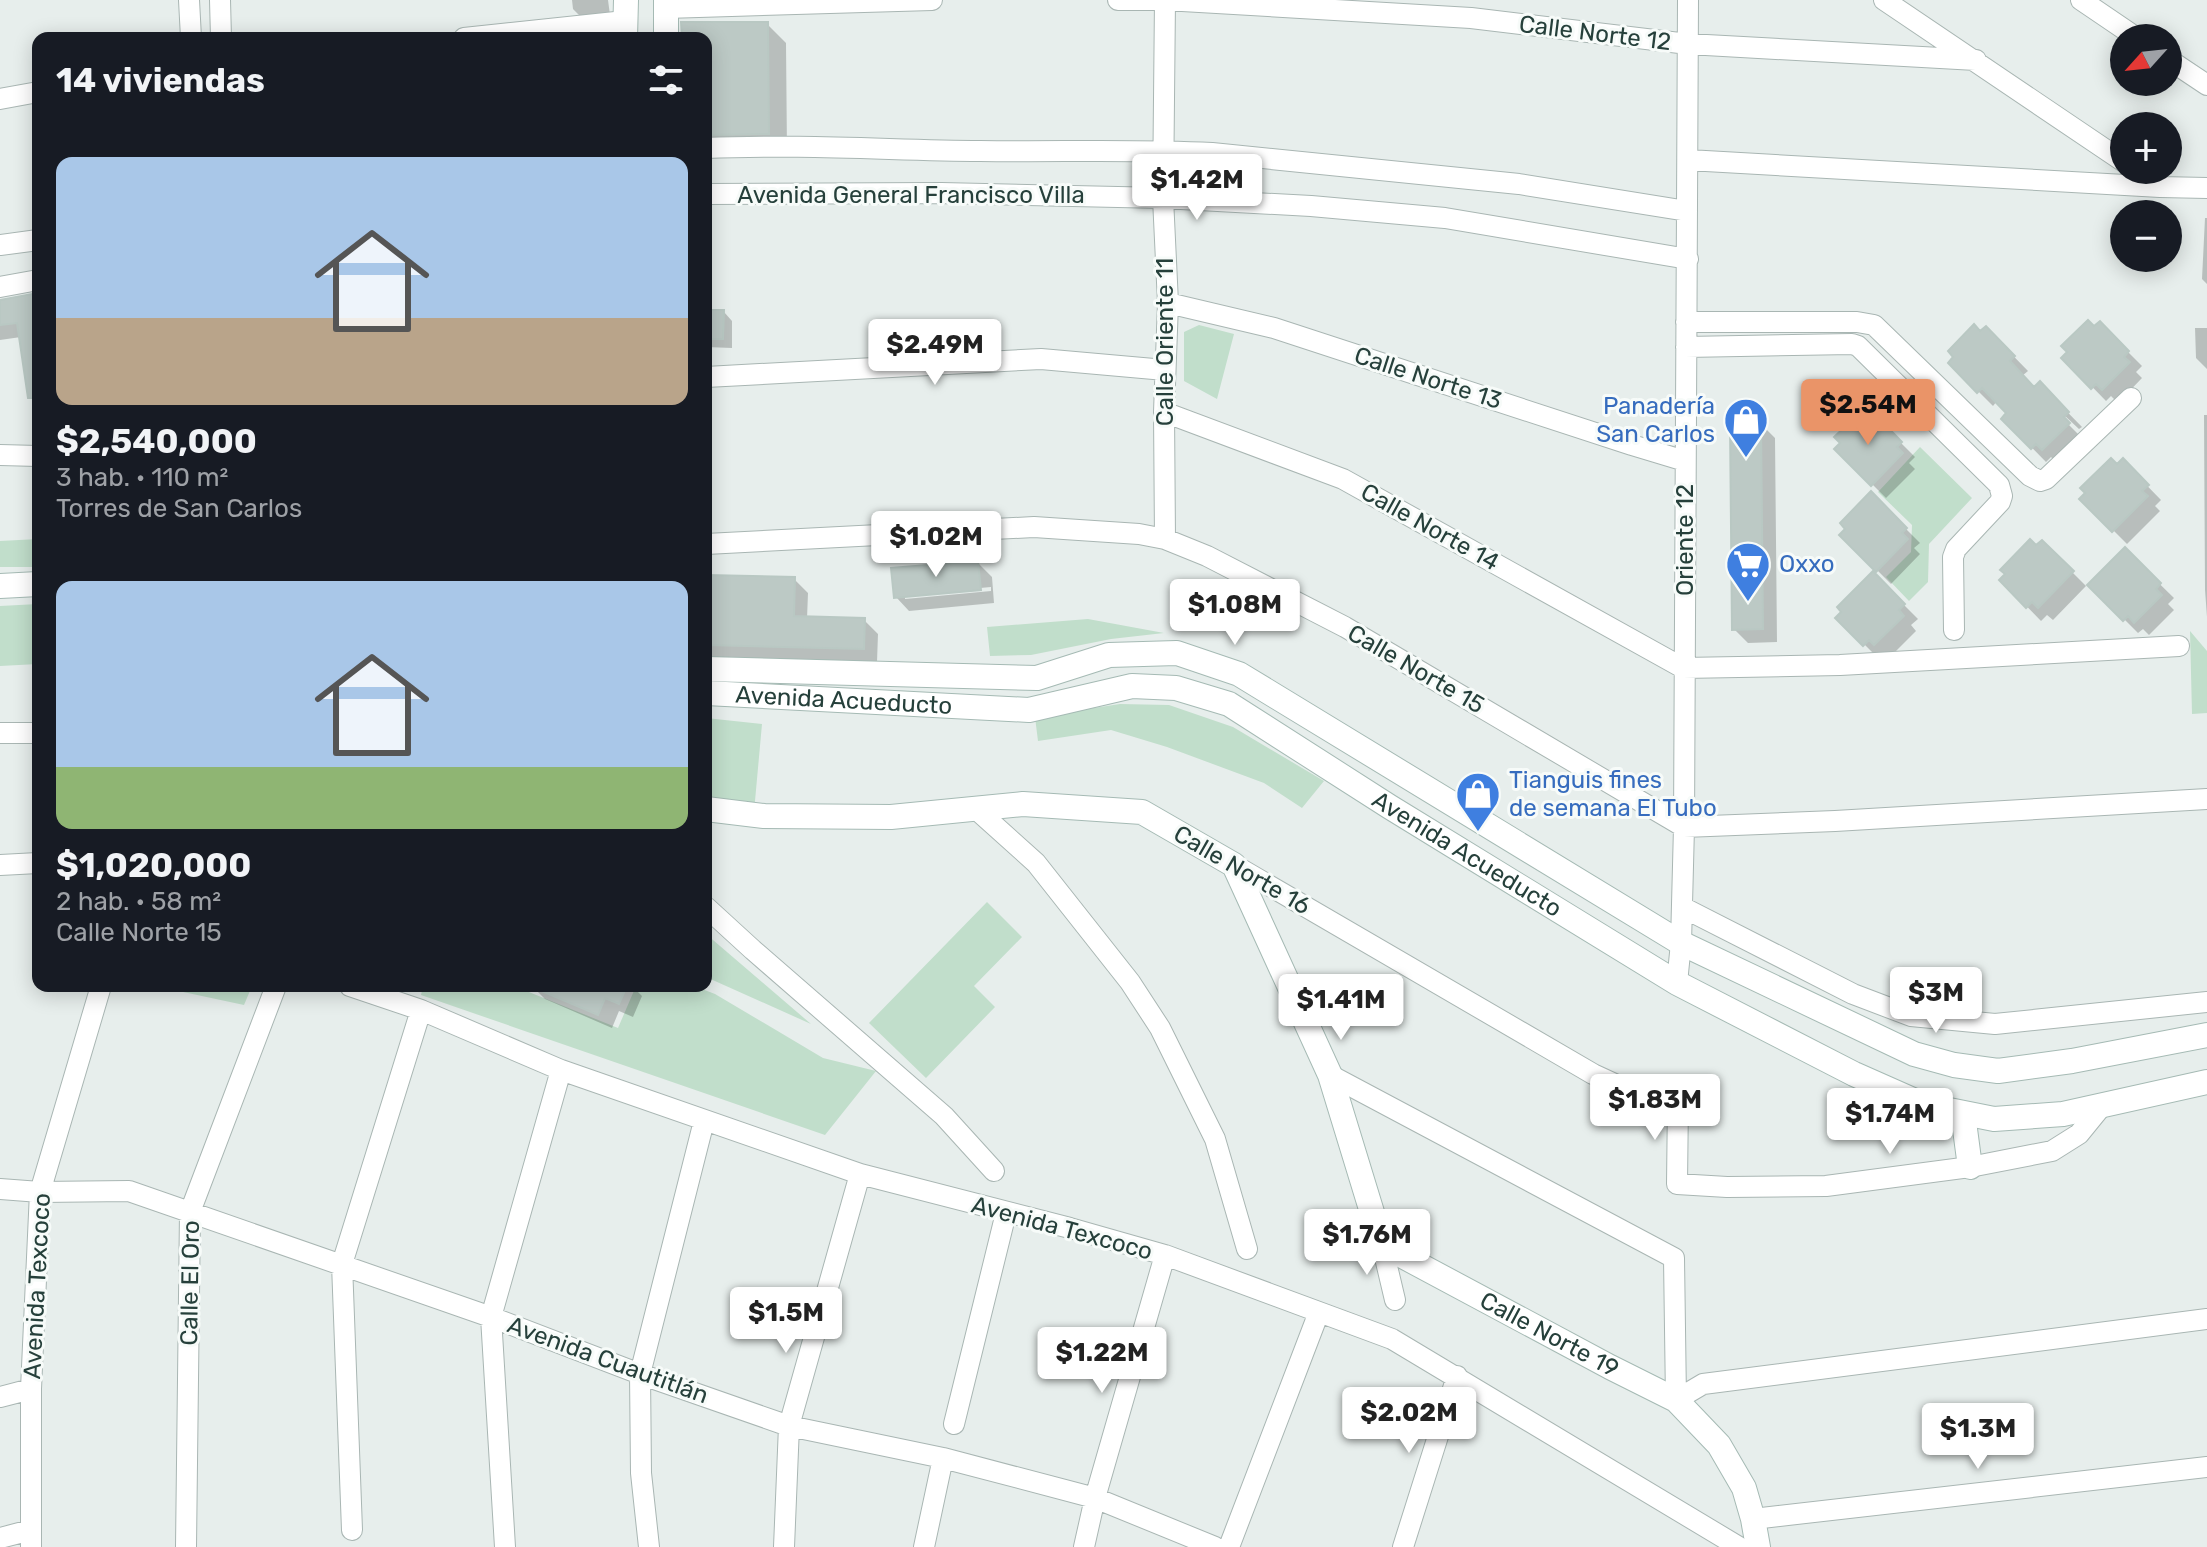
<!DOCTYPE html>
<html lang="es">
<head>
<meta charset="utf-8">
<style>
	body { margin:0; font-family:Rubik,sans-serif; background:#242831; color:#f1f3f6; height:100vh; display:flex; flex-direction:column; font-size:30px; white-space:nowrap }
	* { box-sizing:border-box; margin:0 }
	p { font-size:26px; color:#9ea1a6 }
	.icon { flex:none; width:44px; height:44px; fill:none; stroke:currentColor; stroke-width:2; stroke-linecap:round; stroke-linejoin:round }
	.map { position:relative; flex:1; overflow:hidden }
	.panel { position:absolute; left:32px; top:32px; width:680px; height:960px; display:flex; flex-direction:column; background:#171b24; border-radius:16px; box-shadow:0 4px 20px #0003 }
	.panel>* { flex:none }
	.needle { width:52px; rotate:243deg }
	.tools { position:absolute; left:2110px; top:24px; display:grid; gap:16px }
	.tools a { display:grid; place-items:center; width:72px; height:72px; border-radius:50%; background:#171b24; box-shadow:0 4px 20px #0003; font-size:40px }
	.price { position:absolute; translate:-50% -68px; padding:0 18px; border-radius:8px; background:#fff; color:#222; font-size:26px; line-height:52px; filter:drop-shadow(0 2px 4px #0008) }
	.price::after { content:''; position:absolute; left:50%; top:48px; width:24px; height:18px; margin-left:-12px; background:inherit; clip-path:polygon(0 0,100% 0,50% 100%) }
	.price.active { background:#ea9468; color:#111 }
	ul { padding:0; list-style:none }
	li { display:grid; align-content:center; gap:16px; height:424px; padding:0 24px }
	li span { display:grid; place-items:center; height:248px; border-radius:16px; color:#555 }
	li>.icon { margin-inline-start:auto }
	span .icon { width:144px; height:144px; fill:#fffc; stroke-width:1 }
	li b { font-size:34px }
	h2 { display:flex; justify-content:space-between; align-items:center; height:96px; padding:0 24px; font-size:34px }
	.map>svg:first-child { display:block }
	.green { fill:#c1decb }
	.shadow { fill:#0003; fill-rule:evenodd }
	.building { fill:#bcc9c5; stroke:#b9c8c3; stroke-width:2 }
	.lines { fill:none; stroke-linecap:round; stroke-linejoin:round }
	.street-casing { stroke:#a9b6b3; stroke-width:22 }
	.secondary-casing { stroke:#a5bab4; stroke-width:26 }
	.street { stroke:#fff; stroke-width:20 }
	.secondary { stroke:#fff; stroke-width:24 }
	.labels { text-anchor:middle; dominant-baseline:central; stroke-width:6; stroke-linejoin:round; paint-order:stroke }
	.street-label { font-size:24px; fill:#26403b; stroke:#f7fbf9 }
	.shop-label { font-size:24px; fill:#366cbe; stroke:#f7fbf9; text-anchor:start }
</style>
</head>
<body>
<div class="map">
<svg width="2207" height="1547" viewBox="0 0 2207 1547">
	<rect width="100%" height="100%" fill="#e7eeec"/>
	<path class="green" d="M1199 325 1234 334 1217 399 1184 381V332Z
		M1920 447 1972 498 1929 544 1928 582 1909 601 1886 577 1911 552 1912 525 1878 492Z
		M38 539V567H0V541Z
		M38 604V664L0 666V606Z
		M1088 619 1164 633 1111 639 1031 655 990 656 987 627Z
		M2190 631 2207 651V713L2192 714Z
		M1120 704 1169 705 1233 727 1324 781 1302 808 1264 783 1167 747 1111 730 1038 741 1035 717Z
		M706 718 762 724 754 812 706 804Z
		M987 902 1022 937 974 986 995 1007 926 1078 869 1023Z
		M706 934 811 1024 706 977Z
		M155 986H252L244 1005Z
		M423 986H514L618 1028 636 986H694L715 994 823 1058 876 1071 825 1135 421 995Z"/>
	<path class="shadow" d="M572 0H608L610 15 582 18 573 9Z
		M767 24 786 43 787 152 706 154V38H684Z
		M2205 218H2207V284L2202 279Z
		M38 294V393L21 337 0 340V301Z
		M706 312H724L732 321V348L706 347Z
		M2100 324 2142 366 2136 372 2142 378 2118 403 2111 396 2106 401 2064 358Z
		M1986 328 2028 371 2022 376 2035 389 2040 384 2082 427 2079 429 2064 415 2061 417 2082 438 2057 463 2051 457 2046 462 2004 419 2009 413 1997 401 1993 406 1950 363Z
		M2195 328H2207V369L2196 358Z
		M1873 415 1915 457 1909 463 1915 469 1886 498 1837 449Z
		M2204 415H2207V617L2205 590Z
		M1761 424 1775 438 1777 642 1748 643 1734 629Z
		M2123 461 2161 500 2155 506 2160 511 2127 544 2082 499Z
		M1871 494 1920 543 1914 548 1920 554 1891 584 1842 535Z
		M2042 542 2086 586 2053 620 2047 615 2041 621 2001 580Z
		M2125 550 2174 598 2168 604 2174 610 2149 635 2143 629 2138 633 2090 585Z
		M978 563 992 577 994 603 909 611 896 597ZM991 587V591L905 599V595Z
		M1873 574 1918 619 1911 625 1916 631 1889 658 1884 652 1878 658 1838 618Z
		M706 577 794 579 808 593 807 619 864 620 878 634 877 662 706 658Z
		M532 986H632L642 996 633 1017 619 1011 612 1028 545 999Z"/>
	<path class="building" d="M681 22H768L769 134 706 135V38H682Z
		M38 293V398H28L17 323 0 325V300Z
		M706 310H724L723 339H706Z
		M2088 320 2094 326 2100 321 2129 351 2124 357 2130 362 2102 390 2096 384 2091 389 2061 358 2067 352 2061 346Z
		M1974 324 1980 331 1986 326 2015 356 2010 361 2034 387 2040 381 2069 412 2064 417 2070 423 2042 450 2036 444 2031 449 2001 419 2006 413 1982 388 1977 393 1948 363 1953 357 1948 351Z
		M1862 411 1867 417 1873 412 1902 442 1897 447 1903 453 1871 486 1834 449 1840 443 1834 437Z
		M1730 422H1761L1763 629 1732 630Z
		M2111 458 2117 464 2123 458 2149 485 2142 491 2148 496 2112 532 2079 499 2085 493 2080 488Z
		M1871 491 1907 528 1902 533 1908 539 1876 572 1839 535 1845 529 1840 523Z
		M2030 539 2036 545 2042 540 2074 571 2038 608 2032 602 2026 608 1999 580 2005 574 2000 570Z
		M2125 547 2161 583 2156 589 2162 595 2134 623 2128 616 2123 621 2087 585Z
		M978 561 981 590 894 598 891 568Z
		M1873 571 1905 604 1899 610 1904 616 1874 645 1869 640 1863 646 1835 618 1841 612 1837 607Z
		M706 575 795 577 794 616 865 618 864 649 706 645Z
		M530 986H627L619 1004 605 998 598 1015Z"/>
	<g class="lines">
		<g class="street-casing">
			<path id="street" d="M189 0 191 38
				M220 0 221 38
				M1118 0H1165L1471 18 1688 44 1976 60
				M1165 0 1163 198 1168 303 1164 412 1165 539
				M1884 0 2124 162
				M2081 0 2137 38
				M666 8 932 0
				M464 38 625 21
				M2168 59 2207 85
				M0 99 38 92
				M706 148C798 144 889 150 980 151 1058 152 1135 149 1212 153L1519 184 1687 211
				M1688 160 2160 187 2207 188
				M706 194 941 193 1163 198 1311 206 1445 218 1688 259
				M0 245 38 240
				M0 287 38 280
				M1168 303 1274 328 1632 445 1685 461
				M1686 322H1857L1874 325 2030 476 2040 481 2046 479 2131 398
				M1686 347 1852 344 1858 346 1999 485 2002 496 2000 502 1956 549 1953 557 1954 630
				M706 377 1041 359 1165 370
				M1164 412 1343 479 1683 668 1840 665 2179 646
				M0 455 38 456
				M706 544 1034 527 1139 534 1165 539 1207 556 1345 627 1684 827 1835 821 2207 799
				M0 733H38
				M976 809 1036 863 1130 982 1160 1028 1215 1139 1247 1249
				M0 865 38 863
				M1234 865 1593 1074 1632 1092 1678 1100 1677 1184 1727 1187 1826 1186 1970 1167 2052 1151 2079 1134 2101 1107
				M706 907 753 950 944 1116 994 1171
				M1682 907 1853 994 1911 1016 1995 1024 2207 1002
				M1677 983 1681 943 1684 827 1688 0
				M350 986 421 1010 561 1070 860 1174 1070 1228 1165 1255 1392 1339 1739 1547
				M1330 1075 1674 1258 1676 1400
				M0 1189 40 1192 129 1191 491 1317 640 1374 789 1426 943 1458 1095 1498 1215 1547
				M1382 1245 1395 1300
				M0 1397 31 1389
				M1676 1400 1703 1384 2207 1319
				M954 1424 1006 1213
				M1753 1519 2207 1467
				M352 1530 342 1264 421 1010
				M0 1538 31 1530
				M31 1547V1389L40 1192 101 986
				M186 1547 190 1212 276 986
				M505 1547 491 1317 561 1070
				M649 1547 641 1473 640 1374 704 1121
				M784 1547 789 1426 860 1174
				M924 1547 943 1458
				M1084 1547 1095 1498 1165 1255
				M1229 1547 1319 1312
				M1403 1547 1457 1376"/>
		</g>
		<g class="secondary-casing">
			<g id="secondary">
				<path d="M625 38 626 0"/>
				<path d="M666 38V0"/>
				<path d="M0 586 38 584"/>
				<path d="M706 669 1037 678 1109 655 1177 653 1239 674 1681 943 1914 1054 1954 1065 1998 1071 2072 1061 2207 1035"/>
				<path id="s1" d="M706 693 1029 710 1132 686 1176 688 1229 704 1390 807 1677 983 1854 1074 1924 1105 1994 1119 2063 1114 2207 1082"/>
				<path id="s2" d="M706 809 764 816 891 817 1023 804 1142 812 1234 865 1330 1075 1382 1245 1610 1367 1676 1400 1719 1445 1744 1488 1753 1519 1758 1547"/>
				<path d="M1963 1114 1970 1167"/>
			</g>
		</g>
		<use href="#street" class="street"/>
		<use href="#secondary" class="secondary"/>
	</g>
	<defs>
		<g id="shop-pin" transform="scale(2.3)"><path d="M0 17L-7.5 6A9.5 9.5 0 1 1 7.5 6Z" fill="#3f7fe0" stroke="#f7fbf9"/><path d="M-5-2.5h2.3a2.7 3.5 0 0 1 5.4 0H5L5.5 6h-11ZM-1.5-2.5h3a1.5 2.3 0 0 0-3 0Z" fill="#fff"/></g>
		<g id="supermarket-pin" transform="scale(2.3)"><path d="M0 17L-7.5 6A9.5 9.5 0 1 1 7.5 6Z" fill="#3f7fe0" stroke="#f7fbf9"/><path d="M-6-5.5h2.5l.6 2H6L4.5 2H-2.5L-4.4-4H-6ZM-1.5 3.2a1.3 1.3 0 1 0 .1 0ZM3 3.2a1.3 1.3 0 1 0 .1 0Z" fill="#fff"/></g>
	</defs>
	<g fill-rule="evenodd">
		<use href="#shop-pin" x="1746" y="420"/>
		<use href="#supermarket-pin" x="1748" y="564"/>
		<use href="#shop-pin" x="1478" y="794"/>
	</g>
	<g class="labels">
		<g class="street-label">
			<text transform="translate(1595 33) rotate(7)">Calle Norte 12</text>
			<text x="911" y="195">Avenida General Francisco Villa</text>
			<text transform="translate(1165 342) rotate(-90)">Calle Oriente 11</text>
			<text transform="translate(1428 378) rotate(18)">Calle Norte 13</text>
			<text transform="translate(1430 527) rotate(29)">Calle Norte 14</text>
			<text transform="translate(1685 540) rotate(-90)">Oriente 12</text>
			<text transform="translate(1416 669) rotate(30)">Calle Norte 15</text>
			<text stroke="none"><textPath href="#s1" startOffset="138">Avenida Acueducto</textPath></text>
			<text stroke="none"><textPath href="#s1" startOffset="810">Avenida Acueducto</textPath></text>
			<text transform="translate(1242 870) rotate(30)">Calle Norte 16</text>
			<text transform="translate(1062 1228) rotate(15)">Avenida Texcoco</text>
			<text transform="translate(190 1283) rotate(-89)">Calle El Oro</text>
			<text transform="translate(37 1286) rotate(-87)">Avenida Texcoco</text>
			<text stroke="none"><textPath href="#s2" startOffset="1142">Calle Norte 19</textPath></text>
			<text transform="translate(608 1360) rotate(20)">Avenida Cuautitlán</text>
		</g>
		<g class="shop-label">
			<text x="1715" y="406" text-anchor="end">Panadería<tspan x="1715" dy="28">San Carlos</tspan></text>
			<text x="1779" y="564">Oxxo</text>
			<text x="1509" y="780">Tianguis fines<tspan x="1509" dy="28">de semana El Tubo</tspan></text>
		</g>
	</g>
</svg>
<div class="tools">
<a><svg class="needle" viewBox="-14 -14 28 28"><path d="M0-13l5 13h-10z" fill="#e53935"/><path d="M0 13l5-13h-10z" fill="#9ea1a6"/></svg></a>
<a>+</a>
<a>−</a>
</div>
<b class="price" style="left:1197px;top:222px">$1.42M</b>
<b class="price" style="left:935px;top:387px">$2.49M</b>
<b class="price active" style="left:1868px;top:447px">$2.54M</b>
<b class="price" style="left:936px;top:579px">$1.02M</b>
<b class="price" style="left:1235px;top:647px">$1.08M</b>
<b class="price" style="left:1936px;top:1035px">$3M</b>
<b class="price" style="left:1341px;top:1042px">$1.41M</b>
<b class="price" style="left:1655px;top:1142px">$1.83M</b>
<b class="price" style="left:1890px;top:1156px">$1.74M</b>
<b class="price" style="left:1367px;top:1277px">$1.76M</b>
<b class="price" style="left:786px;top:1355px">$1.5M</b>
<b class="price" style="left:1102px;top:1395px">$1.22M</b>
<b class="price" style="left:1409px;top:1455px">$2.02M</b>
<b class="price" style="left:1978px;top:1471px">$1.3M</b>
<section class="panel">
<h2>14 viviendas<svg class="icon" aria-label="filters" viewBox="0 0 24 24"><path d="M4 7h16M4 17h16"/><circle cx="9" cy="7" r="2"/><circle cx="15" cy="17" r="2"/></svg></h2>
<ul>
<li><span style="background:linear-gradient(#a9c7e8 65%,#b9a48a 0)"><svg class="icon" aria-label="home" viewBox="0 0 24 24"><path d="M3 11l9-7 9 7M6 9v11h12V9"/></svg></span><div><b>$2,540,000</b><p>3 hab. · 110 m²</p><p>Torres de San Carlos</p></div></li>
<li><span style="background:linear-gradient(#a9c7e8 75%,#8fb573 0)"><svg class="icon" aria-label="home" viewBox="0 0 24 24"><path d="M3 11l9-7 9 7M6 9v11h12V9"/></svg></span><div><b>$1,020,000</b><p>2 hab. · 58 m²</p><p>Calle Norte 15</p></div></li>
</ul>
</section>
</div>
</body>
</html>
